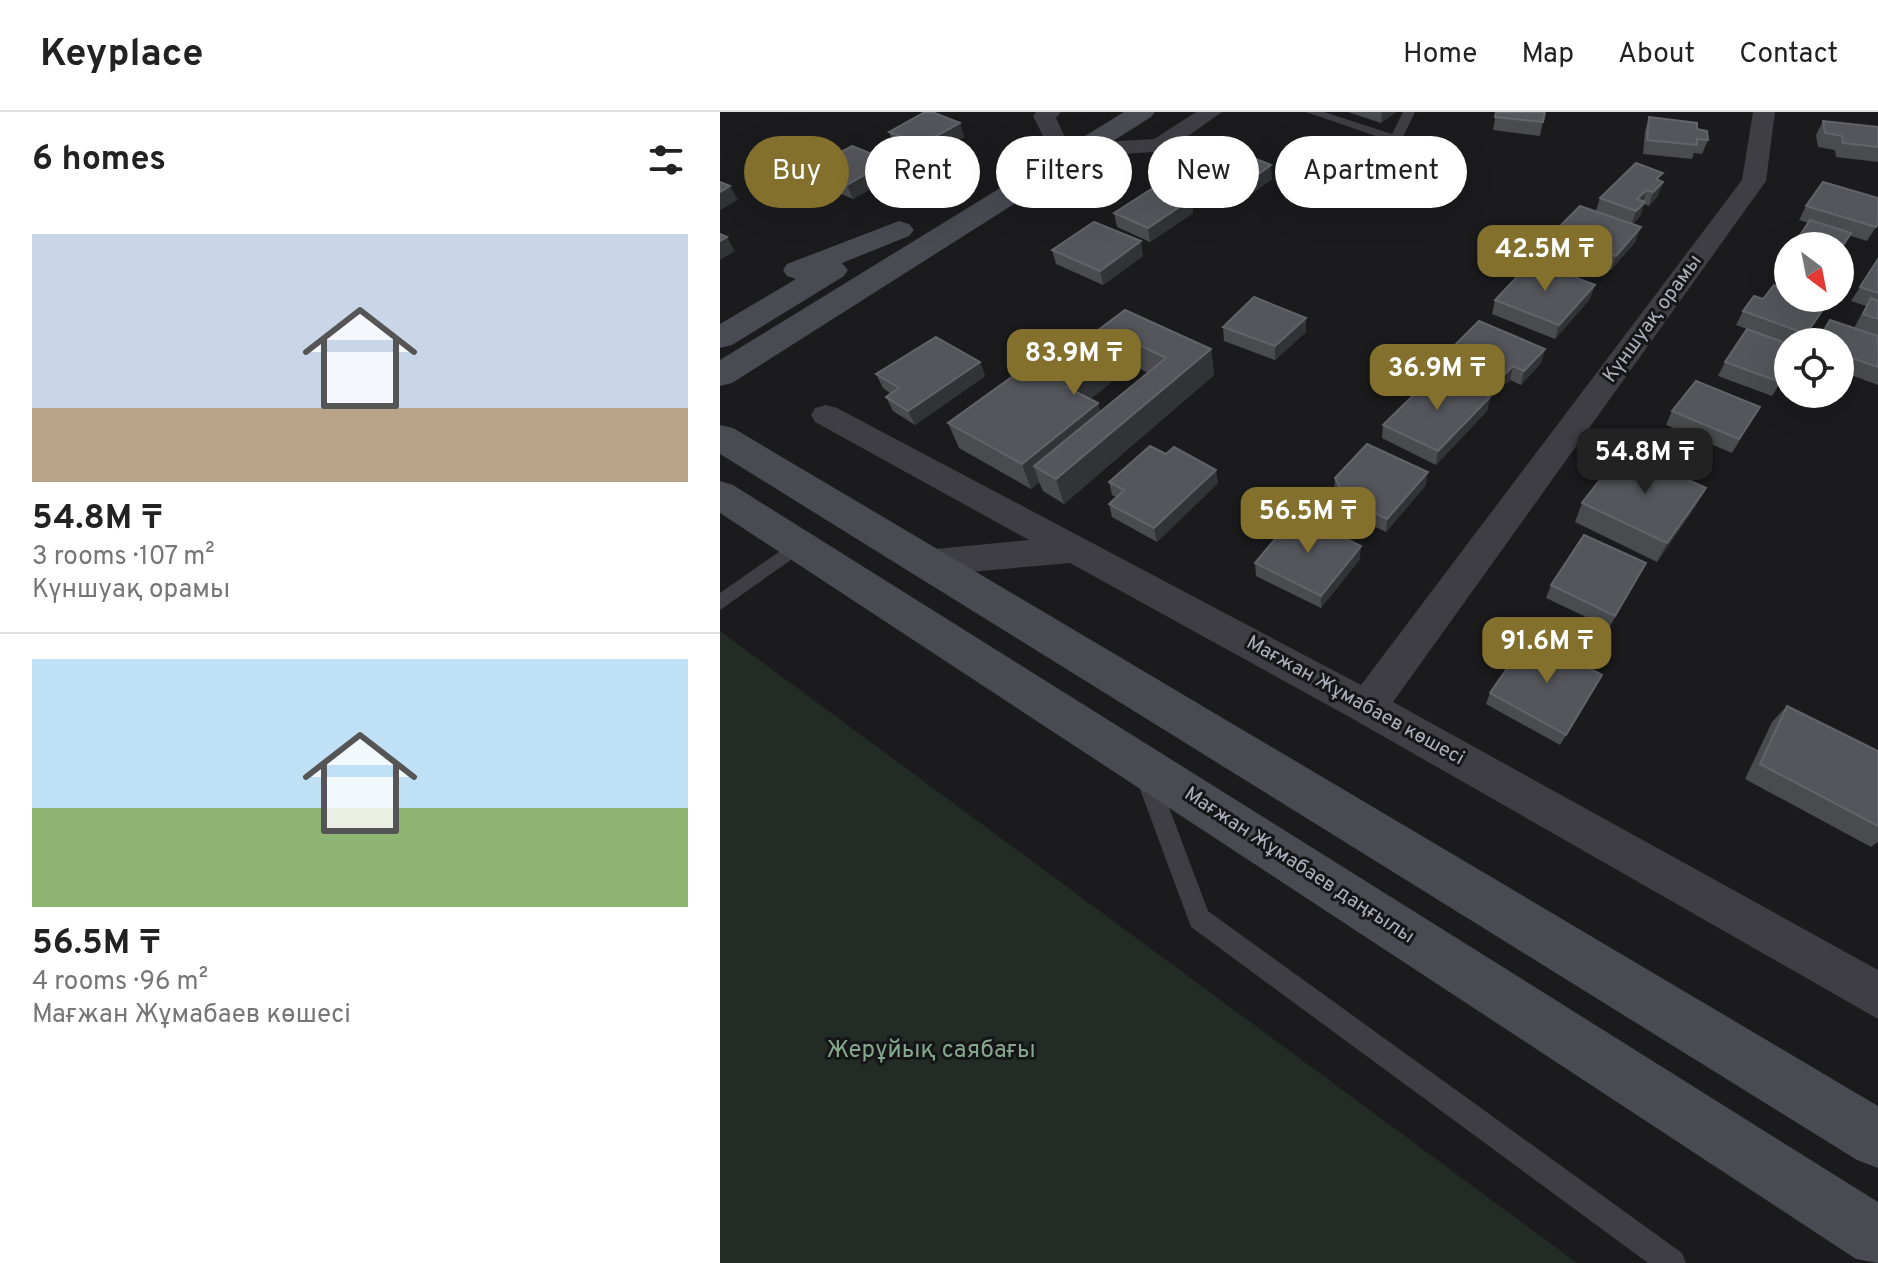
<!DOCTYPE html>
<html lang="en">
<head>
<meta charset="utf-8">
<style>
	body { margin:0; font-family:Overpass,sans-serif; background:#f6f6f6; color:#222; height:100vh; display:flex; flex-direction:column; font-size:30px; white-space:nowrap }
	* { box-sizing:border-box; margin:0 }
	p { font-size:26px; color:#767676 }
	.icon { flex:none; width:44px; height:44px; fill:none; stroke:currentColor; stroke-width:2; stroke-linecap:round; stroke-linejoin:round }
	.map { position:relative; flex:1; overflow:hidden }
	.panel { display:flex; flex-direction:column; background:#fff; width:720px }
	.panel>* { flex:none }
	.banner { position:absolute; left:24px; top:24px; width:760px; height:72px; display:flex; gap:16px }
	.needle { width:52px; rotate:148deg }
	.buttons { position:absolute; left:1054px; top:120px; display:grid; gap:16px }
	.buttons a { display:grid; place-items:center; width:80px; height:80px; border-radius:50%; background:#fff; box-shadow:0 8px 32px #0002; font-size:40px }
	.price { position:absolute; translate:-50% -68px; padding:0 18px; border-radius:16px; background:#82702c; color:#fff; font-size:26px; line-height:52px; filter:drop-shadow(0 2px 4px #0008) }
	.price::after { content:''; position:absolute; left:50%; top:48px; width:24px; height:18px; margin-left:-12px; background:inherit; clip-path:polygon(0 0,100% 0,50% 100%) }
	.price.on { background:#222; color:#fff }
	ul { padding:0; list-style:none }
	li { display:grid; align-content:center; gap:16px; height:424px; padding:0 32px }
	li+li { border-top:2px solid #e0e0e0 }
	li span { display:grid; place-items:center; height:248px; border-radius:0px; color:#555 }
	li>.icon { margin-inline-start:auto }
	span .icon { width:144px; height:144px; fill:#fffc; stroke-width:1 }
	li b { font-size:34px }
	h2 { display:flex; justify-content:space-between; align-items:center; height:96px; padding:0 32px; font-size:34px }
	.chip { padding:0 28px; border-radius:36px; background:#fff; box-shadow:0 8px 32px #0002; font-size:28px; line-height:72px }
	.chip.on { background:#82702c; color:#fff }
	header { display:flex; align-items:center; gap:48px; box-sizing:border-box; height:112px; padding:0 40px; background:#fff; border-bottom:2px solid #e0e0e0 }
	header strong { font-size:38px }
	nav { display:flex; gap:44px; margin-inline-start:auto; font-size:28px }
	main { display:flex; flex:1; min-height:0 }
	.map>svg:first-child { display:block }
	.green { fill:#222c25 }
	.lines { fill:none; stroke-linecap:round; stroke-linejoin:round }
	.service { fill:#3e3e44; fill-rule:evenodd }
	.minor { fill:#3e3e44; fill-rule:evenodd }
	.secondary { fill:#494a52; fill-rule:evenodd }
	.wall { fill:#494b4f; fill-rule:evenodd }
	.shaded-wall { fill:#323336 }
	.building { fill:#54565b; stroke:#62646a; stroke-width:2 }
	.labels { text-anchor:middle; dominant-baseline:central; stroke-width:6; stroke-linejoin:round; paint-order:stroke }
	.street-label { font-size:20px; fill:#adb0bd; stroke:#161618 }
	.near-park-label { font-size:24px; fill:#84a88b; stroke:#161618 }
</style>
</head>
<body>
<header>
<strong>Keyplace</strong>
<nav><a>Home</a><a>Map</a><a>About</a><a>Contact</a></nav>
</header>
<main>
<section class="panel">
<h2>6 homes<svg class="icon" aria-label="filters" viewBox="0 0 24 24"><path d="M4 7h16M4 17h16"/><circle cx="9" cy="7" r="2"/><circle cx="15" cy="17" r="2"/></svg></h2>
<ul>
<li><span style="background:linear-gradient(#c9d6e8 70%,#b9a48a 0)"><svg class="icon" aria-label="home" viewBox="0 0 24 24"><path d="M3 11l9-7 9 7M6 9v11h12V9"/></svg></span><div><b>54.8M ₸</b><p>3 rooms · 107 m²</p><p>Күншуақ орамы</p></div></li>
<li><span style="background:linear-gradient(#bfe0f5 60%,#8fb573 0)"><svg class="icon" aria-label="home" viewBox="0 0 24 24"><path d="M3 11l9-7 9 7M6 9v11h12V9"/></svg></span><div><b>56.5M ₸</b><p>4 rooms · 96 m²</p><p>Мағжан Жұмабаев көшесі</p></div></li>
</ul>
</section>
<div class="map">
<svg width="1158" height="1151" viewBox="0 0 1158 1151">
	<rect width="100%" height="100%" fill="#1b1b1d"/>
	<path class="green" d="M0 519 857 1151H0Z"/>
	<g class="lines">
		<path class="service" d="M586 0H604L672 22 683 0H695L682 27 676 31Z
			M79 426 88 433 85 438 0 498V481Z
			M425 651 433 654 436 661 488 799 962 1141 966 1151H928L471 815 414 661 417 654Z"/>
		<path class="minor" d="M316 0H341L336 6 344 23 341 28H325L313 4Z
			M476 0H502L447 39 363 45 355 43 351 38 355 33 363 31 434 27Z
			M1033 0H1055L1046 69 673 590 1158 858V907L633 607 350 451 205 464 193 460 188 451 193 442 205 438 309 428 95 310 91 303 95 296 106 293 117 296 641 573 1022 68Z"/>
		<path class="secondary" d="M404 0H435L431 5 12 271 0 274V248Z
			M179 109 189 112 194 118 189 124 122 151 128 158 124 164 12 233 0 236V212L76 167 67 164 63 158 67 152Z
			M0 313 13 316 1158 994V1056L1137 1048 0 342Z
			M0 369 13 373 1158 1090V1151L1136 1147 0 401Z"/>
	</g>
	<path class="wall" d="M628 0H676L661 11Z
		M776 0H825L820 24 773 18Z
		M929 5 977 17 988 28 982 42 974 41 972 47 923 42 925 19Z
		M1103 9 1158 15V50L1116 45 1115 38 1098 35 1096 23Z
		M240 11 244 25 206 46 174 33 169 20Z
		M169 49 175 63 133 87 95 71 89 57Z
		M462 55 552 67 517 92 463 70Z
		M940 69 938 84 929 94 924 92 920 104 913 112 916 129 891 158 829 136 833 121 876 99 880 86Z
		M471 87 473 101 430 130 397 115 394 101Z
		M1086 94 1158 112 1147 129 1079 108Z
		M332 138 423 144 383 173 336 152Z
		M1068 142V157L1062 155Z
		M1158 147V273L1120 259V230L1134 216 1146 194 1131 189Z
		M870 187 835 227 772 202 775 188Z
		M1043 187 1106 193 1083 230H1068V258L1052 284 998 264 1005 250 1027 217 1016 213 1023 199Z
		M405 198 491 237 494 263 344 392 323 379 319 370 311 377 239 336 228 311 310 269ZM413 253 428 261 380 300 378 291 370 287Z
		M586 206V220L555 248 504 229 503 215Z
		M825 237 821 251 801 273 790 268 780 277 728 252 730 238Z
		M260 250 265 264 195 313 173 299 166 285 171 282 163 276 156 262Z
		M770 285 767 299 716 353 662 326 663 313Z
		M1040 295 1012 341 946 313 952 299Z
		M615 366 706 373 666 420 625 400 614 380Z
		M389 370 498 371 437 430 392 405 389 392 396 385 392 383Z
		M986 376 975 395 937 450 855 410 862 391Z
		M640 447 601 496 536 464 535 451Z
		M926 451 889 516 826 486 831 473Z
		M876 574 840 633 766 592 770 581Z
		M1067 594 1158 639V730L1151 735 1025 667 1052 610Z"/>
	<path class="shaded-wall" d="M662 0H676L661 11Z
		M240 11 244 25 206 46 202 32Z
		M169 49 175 63 133 87 127 73Z
		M551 53 552 67 517 92 516 78Z
		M943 70 938 84 929 94 933 80Z
		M10 74 18 88 0 98V80Z
		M927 78 922 92 917 87Z
		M471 87 473 101 430 130 428 116Z
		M925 90 920 104 911 114 916 99Z
		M921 115 916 129 891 158 896 144Z
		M7 125 15 139 0 148V129Z
		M421 129 423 144 383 173 380 159Z
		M875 173 870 187 835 227 839 213Z
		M1106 193 1098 207 1082 230 1086 222Z
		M586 206V220L555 248V234Z
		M407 227 413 253 353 301 346 275Z
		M491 237 494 263 344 392 336 367Z
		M825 237 821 251 801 273 804 259Z
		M260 250 265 264 195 313 188 299Z
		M793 254 790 268 780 277 784 263Z
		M770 285 767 299 716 353 718 339Z
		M378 291 384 317 314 354 319 370 311 377 302 352Z
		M496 358 498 371 437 430 434 416Z
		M708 360 706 373 666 420 667 407Z
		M986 376 975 395 937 450 947 431Z
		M641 434 640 447 601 496V484Z"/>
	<path class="building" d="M205 0H212L240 11 202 32 169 20Z
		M776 0H825L823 10 775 5Z
		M929 5 977 11V17L987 19 988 28 977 27V33L927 28Z
		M1103 9 1158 15V35L1123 31 1122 24 1105 21Z
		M496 31 551 53 516 78 462 55Z
		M132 34 169 49 127 73 89 57Z
		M916 51 943 61 936 67 943 70 933 80 927 78 917 87 925 90 916 99 880 86Z
		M0 70 10 74 0 80Z
		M1103 70 1158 86V111L1156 115 1086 94Z
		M438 73 471 87 428 116 394 101Z
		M860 94 921 115 896 144 833 121Z
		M1090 108 1131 121 1120 138V134H1073Z
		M374 110 421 129 380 159 332 138Z
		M0 122 7 125 0 129Z
		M1158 147V181L1140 175Z
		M812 149 875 173 839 213 775 188Z
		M1054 173 1068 179V186H1087L1106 193 1086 222 1023 199 1034 184 1043 187Z
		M534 185 586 206 555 234 503 215Z
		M1151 186 1158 189V207L1143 202Z
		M405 198 491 237 336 367 314 354 446 246 407 227 346 275 378 291 302 352 228 311 296 262 310 269Z
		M1110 208 1158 224V255L1120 242V230H1097Z
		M759 209 825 237 804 259 793 254 784 263 730 238Z
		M1027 217 1068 232V257L1060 270 1005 250Z
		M216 225 260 250 188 299 166 285 179 276 156 262Z
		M716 261 770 285 718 339 663 313Z
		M976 269 1040 295 1019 327 952 299Z
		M647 332 708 360 667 407 626 387 615 366Z
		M430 334 446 342 454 335 496 358 434 416 389 392 404 378 389 370Z
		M903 338 986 376 947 431 862 391Z
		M576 402 641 434 601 484 535 451Z
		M864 423 926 451 895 504 831 473Z
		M809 525 882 563 846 623 770 581Z
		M1067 594 1158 639V714L1040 652Z"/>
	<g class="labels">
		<g class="street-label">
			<text transform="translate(933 207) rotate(-54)">Күншуақ орамы</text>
			<text transform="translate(635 589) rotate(29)">Мағжан Жұмабаев көшесі</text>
			<text transform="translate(579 754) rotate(33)">Мағжан Жұмабаев даңғылы</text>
		</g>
		<g class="near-park-label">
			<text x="211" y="939">Жерұйық саябағы</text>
		</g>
	</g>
</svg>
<div class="buttons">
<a><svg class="needle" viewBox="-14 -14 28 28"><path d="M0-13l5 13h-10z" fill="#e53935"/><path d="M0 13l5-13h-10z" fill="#767676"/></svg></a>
<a><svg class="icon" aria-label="locate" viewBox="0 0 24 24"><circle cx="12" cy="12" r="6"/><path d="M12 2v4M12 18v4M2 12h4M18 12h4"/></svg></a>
</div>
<b class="price" style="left:825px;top:181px">42.5M ₸</b>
<b class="price" style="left:354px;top:285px">83.9M ₸</b>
<b class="price" style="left:717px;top:300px">36.9M ₸</b>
<b class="price on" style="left:925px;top:384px">54.8M ₸</b>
<b class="price" style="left:588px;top:443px">56.5M ₸</b>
<b class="price" style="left:827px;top:573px">91.6M ₸</b>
<div class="banner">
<a class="chip on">Buy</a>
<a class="chip">Rent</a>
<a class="chip">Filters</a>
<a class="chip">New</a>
<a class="chip">Apartment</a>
</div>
</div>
</main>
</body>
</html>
